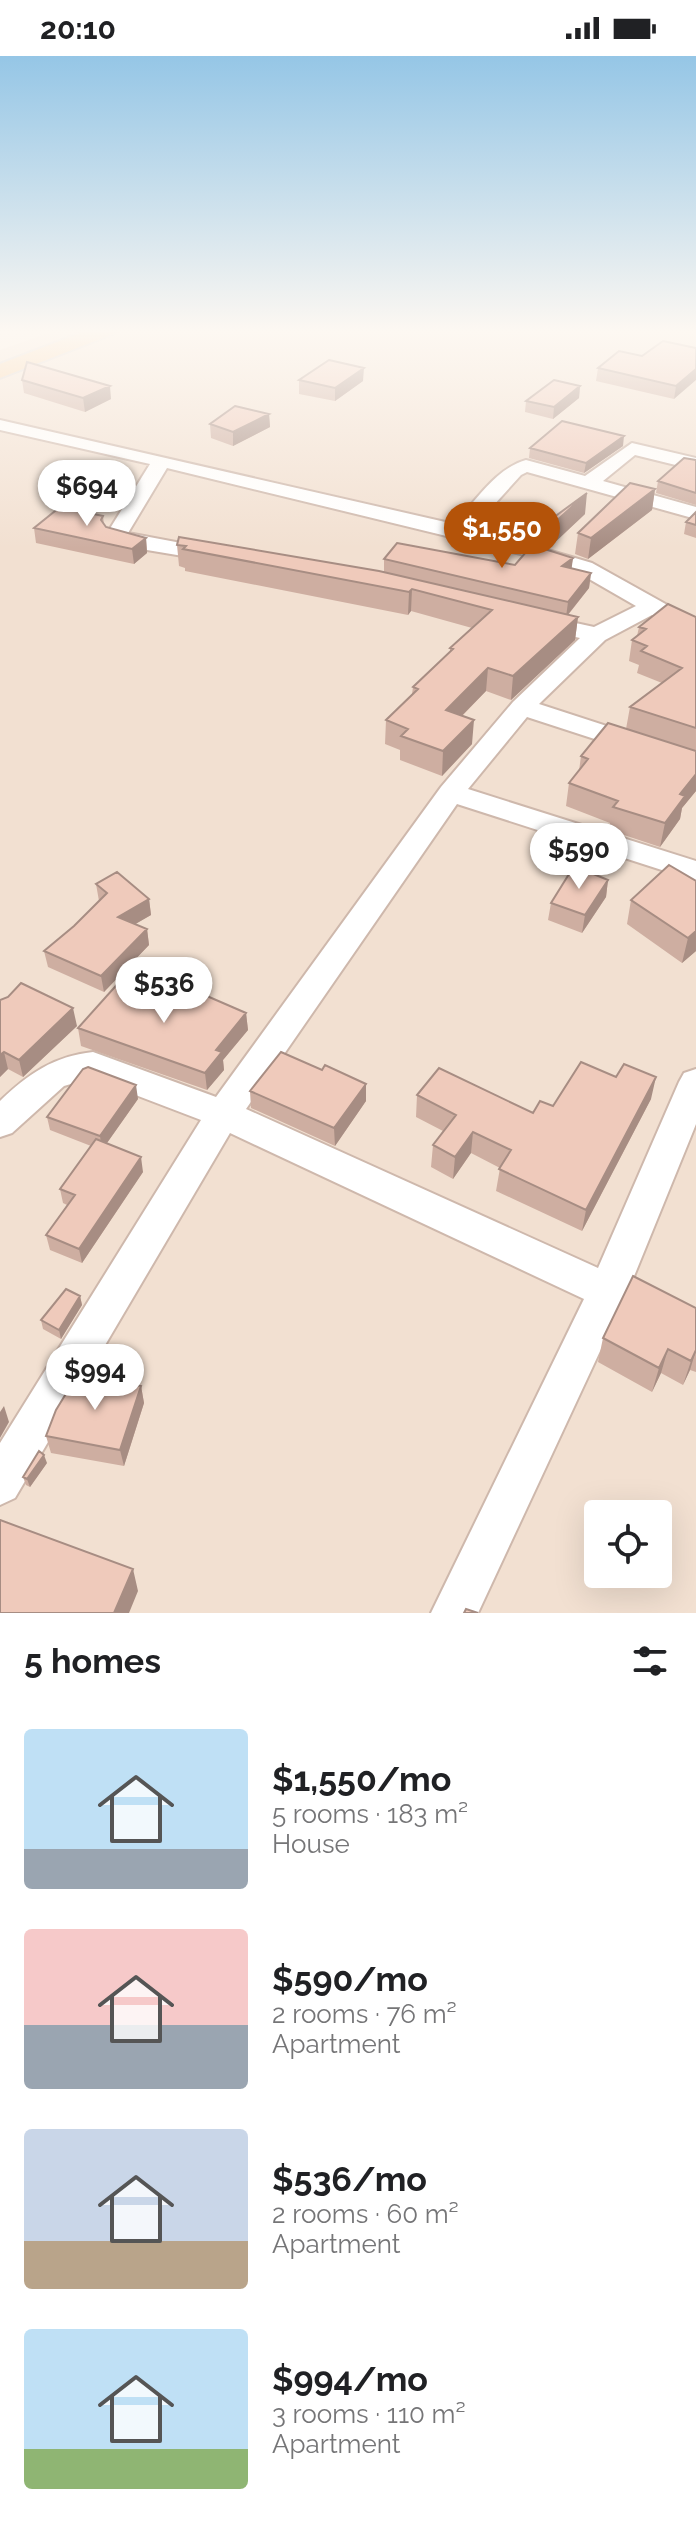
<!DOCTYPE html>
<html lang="en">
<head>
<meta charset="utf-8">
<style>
	body { margin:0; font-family:Raleway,sans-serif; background:#f2f2f2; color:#202124; height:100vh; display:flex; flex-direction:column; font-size:30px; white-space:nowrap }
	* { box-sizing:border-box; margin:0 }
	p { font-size:26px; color:#757577 }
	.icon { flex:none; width:44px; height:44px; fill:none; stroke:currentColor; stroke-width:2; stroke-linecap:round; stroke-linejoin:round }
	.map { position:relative; height:1557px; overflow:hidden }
	.sheet { display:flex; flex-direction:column; background:#fff; flex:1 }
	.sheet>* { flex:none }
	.tools { position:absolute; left:584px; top:1444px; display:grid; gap:16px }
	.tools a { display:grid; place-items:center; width:88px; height:88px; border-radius:8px; background:#fff; box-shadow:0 8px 32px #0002; font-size:40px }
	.price { position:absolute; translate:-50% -68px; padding:0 18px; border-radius:28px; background:#fff; color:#222; font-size:26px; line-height:52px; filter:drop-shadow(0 2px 4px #0008) }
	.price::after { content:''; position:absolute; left:50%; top:48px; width:24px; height:18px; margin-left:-12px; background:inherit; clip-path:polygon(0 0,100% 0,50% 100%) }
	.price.selected { background:#b45309; color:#fff }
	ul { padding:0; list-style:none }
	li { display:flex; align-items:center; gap:24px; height:200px; padding:0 24px }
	li span { display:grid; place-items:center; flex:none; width:224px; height:160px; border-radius:8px; color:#555 }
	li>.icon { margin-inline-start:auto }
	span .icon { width:96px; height:96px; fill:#fffc; stroke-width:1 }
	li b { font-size:34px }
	h2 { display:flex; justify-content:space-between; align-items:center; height:96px; padding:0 24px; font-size:34px }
	.status { display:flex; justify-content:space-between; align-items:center; height:56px; padding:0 40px; background:#fff; direction:ltr }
	.status svg { height:22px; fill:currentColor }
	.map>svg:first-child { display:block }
	.residential { fill:#f2e0d1; fill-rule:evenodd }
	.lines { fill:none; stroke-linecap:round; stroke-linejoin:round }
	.minor-casing { stroke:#ceb8ac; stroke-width:4 }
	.major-casing { stroke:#d7cfcc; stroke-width:4 }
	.minor { fill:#fff; fill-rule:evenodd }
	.major { fill:#f7cd9c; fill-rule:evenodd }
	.wall { fill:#ceaea1 }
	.shaded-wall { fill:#a78d83 }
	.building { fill:#efcabb; stroke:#a78d83; stroke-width:2 }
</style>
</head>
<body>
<div class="status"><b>20:10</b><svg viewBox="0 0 49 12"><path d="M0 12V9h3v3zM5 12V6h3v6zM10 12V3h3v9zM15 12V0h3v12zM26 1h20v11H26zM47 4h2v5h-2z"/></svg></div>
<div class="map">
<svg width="696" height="1557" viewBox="0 0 696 1557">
	<rect width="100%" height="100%" fill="#fbefe2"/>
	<path class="residential" d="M57 274H696V1557H0V294ZM598 1458H658V1518H598Z"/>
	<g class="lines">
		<g class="minor-casing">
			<path id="minor" d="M0 364 454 468C475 446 496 412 526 404L585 420 632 387 696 402V414L635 399 603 425 696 451V463L527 416 521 419 473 472 592 507 696 565V581L652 559 605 584 539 648 696 699V716L527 661 468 733 696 805V825L457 748 246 1053 598 1212 679 1026 684 1017 696 1013V1068L628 1235 478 1557H431L584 1243 230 1077 15 1442 0 1449V1387L201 1064 91 1022 64 1030 12 1077 0 1081V1045C28 1018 54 1000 93 996L216 1041 441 731 513 646 580 582 531 571 528 566 531 561 539 559 594 571 636 550 577 516 537 502 167 412 128 477 213 493 224 499 213 505 129 491 109 483 106 479 150 408 0 374Z"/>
		</g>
		<g class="major-casing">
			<path id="major" d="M88 274H116L113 278 0 322V308Z"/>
		</g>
		<use href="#minor" class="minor"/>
		<use href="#major" class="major"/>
	</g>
	<path class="wall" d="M696 292 674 343 596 325 598 312 642 300Z
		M22 324 111 343 85 356 24 337Z
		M299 324 363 325 335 345 299 338Z
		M580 330 579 342 553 363 525 356 526 345Z
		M269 358 270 371 233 390 211 382 210 368Z
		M623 390 584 417 529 402 530 392Z
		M696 404V449L656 437 658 425Z
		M655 433 652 454 588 503 575 498 578 477Z
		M696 456V482L684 478 686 466Z
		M585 458 551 490 544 488 546 467Z
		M103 460 104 468 106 471 146 482 147 497 134 508 36 487 34 472Z
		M177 489 384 516V503L515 509 573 502 571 512 591 517 589 532 568 559 578 561 575 584 511 644 486 635 462 660 472 688 442 720 400 704V694L385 688 386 664 412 638 413 631 450 596V592L472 572 411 555 408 559 185 515V512L179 510Z
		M696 561V735L682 752 680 763 660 791 609 774 610 767 566 750 569 727 579 715 581 700 626 673 630 651 662 627 637 617 639 609 629 605 632 584 637 580 639 571Z
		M669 809 696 895 682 907 627 868 631 844Z
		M608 824 606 841 582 877 548 864 551 847Z
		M96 828 149 843 151 859 135 868 147 873 149 889 104 936 48 911 44 895 74 870 99 845Z
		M0 944 77 970 23 1021 8 1013 0 1021Z
		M187 951 246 957 248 974 223 1004 224 1014 207 1034 81 990 78 972Z
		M322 1014 366 1028V1045L335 1090 251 1052 250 1035Z
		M417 1039 533 1057 553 1050 651 1043 582 1175 496 1135 500 1112 471 1097 453 1123 431 1111 433 1089 443 1075 416 1061Z
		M138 1043 107 1087 143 1116 82 1207 50 1194 46 1179 67 1149 63 1147 60 1133 91 1090 50 1074 47 1061Z
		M80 1240 82 1249 61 1283 43 1273 41 1264Z
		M696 1252V1316L690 1314 683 1329 661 1317 652 1336 598 1306 603 1282Z
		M141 1330 144 1347 124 1410 51 1397 46 1380Z
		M47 1407 30 1431 26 1429 23 1421Z"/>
	<path class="shaded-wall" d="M364 312 363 325 335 345V332Z
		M696 313V324L674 343 676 330Z
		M110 330 111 343 85 356 83 342Z
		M580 330 579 342 553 363 554 351Z
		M269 358 270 371 233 390V376Z
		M624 380 623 390 584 417 586 407Z
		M655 433 652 454 588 503 591 482Z
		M587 437 585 458 551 490 553 468Z
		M146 482 147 497 134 508 132 493Z
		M573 502 571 517 562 510Z
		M591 517 589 532 566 561 568 546Z
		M412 533 411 555 408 559 409 536Z
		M578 561 575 584 511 644 513 620Z
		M488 612 486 635 444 678 446 654Z
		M474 664 472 688 442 720 443 695Z
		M696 718V735L682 752 680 763 660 791 665 767 680 738Z
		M608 824 606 841 582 877 585 859Z
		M149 843 151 859 120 877 118 861Z
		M147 873 149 889 104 936 101 920Z
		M696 875V895L682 907 688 882Z
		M73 952 77 970 23 1021 19 1004Z
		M246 957 248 974 223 1004 224 1014 207 1034 205 1017 216 994Z
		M4 996 8 1013 0 1021V999Z
		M656 1021 651 1043 582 1175 586 1154Z
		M366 1028V1045L335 1090 334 1072Z
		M136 1029 138 1043 102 1094 100 1080Z
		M473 1076 471 1097 453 1123 455 1101Z
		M141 1101 143 1116 82 1207 79 1193Z
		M80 1240 82 1249 61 1283 59 1274Z
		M668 1293 661 1317 652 1336 659 1312Z
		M696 1294 690 1314 683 1329 691 1305Z
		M141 1330 144 1347 124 1410 120 1394Z
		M4 1350 9 1366 0 1382V1356Z
		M44 1399 47 1407 30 1431 27 1423Z
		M133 1513 138 1535 129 1557H114Z"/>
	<path class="building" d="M663 285 696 292V313L676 330 598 312 619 295 642 300Z
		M329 304 364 312 335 332 299 324Z
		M27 306 110 330 83 342 22 324Z
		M554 324 580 330 554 351 526 345Z
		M235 350 269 358 233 376 210 368Z
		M562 365 624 380 586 407 530 392Z
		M684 402 696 404V437L658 425Z
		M630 427 655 433 591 482 578 477Z
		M587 437 553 468 546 467Z
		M60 451 103 460 101 464 106 471 146 482 132 493 34 472Z
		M696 456V469L686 466Z
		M179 481 379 515 578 561 513 620 488 612 446 654 474 664 443 695 401 680 408 673 386 664 418 633 413 631 453 593 450 592 492 554 412 533 409 536 183 493 186 490 177 489Z
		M397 487 515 509 532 489 573 502 562 510 591 517 568 546 384 503Z
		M668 548 696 561V672L630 651 682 612 641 595 647 590 632 584 646 573 639 571Z
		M608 667 696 695V718L680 738 685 740 665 767 613 751 618 745 569 727 588 703 581 700Z
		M669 809 696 825V875L688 882 631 844Z
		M574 810 608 824 585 859 551 847Z
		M117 816 149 843 118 861 147 873 101 920 44 895 74 870 107 837 96 828Z
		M122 923 187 951 200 937 246 957 216 994 222 996 205 1017 78 972Z
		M21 927 73 952 19 1004 4 996 0 999V944L8 941Z
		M281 996 322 1014 325 1009 366 1028 334 1072 250 1035Z
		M581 1006 616 1021 624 1008 656 1021 586 1154 499 1113 511 1094 473 1076 455 1101 433 1089 456 1059 417 1039 439 1012 533 1057 540 1045 553 1050Z
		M88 1011 136 1029 100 1080 47 1061 83 1013Z
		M96 1083 141 1101 79 1193 46 1179 75 1139 60 1133Z
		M633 1220 696 1252V1294L691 1305 668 1293 659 1312 603 1282Z
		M66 1233 80 1240 59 1274 41 1264Z
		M78 1318 141 1330 120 1394 46 1380 56 1354Z
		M39 1395 44 1399 27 1423 23 1421Z
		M0 1464 133 1513 114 1557H0Z
		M466 1553 478 1557H464Z"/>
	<linearGradient id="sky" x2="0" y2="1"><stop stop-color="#95c6e6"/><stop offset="0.56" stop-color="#fdf8f2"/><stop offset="1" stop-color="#fdf8f2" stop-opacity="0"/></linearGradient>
	<rect width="696" height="492" fill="url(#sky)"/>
</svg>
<div class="tools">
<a><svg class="icon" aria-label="locate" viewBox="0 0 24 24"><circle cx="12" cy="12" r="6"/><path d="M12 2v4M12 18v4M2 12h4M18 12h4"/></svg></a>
</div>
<b class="price" style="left:87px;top:472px">$694</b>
<b class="price selected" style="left:502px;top:514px">$1,550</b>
<b class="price" style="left:579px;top:835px">$590</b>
<b class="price" style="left:164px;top:969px">$536</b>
<b class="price" style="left:95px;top:1356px">$994</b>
</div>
<section class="sheet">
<h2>5 homes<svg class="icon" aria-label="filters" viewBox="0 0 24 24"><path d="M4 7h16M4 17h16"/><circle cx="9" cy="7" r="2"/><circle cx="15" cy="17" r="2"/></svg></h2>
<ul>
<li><span style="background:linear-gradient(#bfe0f5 75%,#9aa5b1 0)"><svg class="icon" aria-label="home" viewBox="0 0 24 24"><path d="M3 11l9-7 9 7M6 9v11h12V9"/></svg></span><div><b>$1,550/mo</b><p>5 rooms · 183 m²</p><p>House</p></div></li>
<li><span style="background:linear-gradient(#f6c9c9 60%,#9aa5b1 0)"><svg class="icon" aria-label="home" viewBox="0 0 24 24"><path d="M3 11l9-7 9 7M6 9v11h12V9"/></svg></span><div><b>$590/mo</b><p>2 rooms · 76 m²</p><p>Apartment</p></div></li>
<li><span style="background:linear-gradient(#c9d6e8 70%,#b9a48a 0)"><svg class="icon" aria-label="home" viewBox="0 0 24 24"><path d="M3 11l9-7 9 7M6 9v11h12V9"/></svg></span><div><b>$536/mo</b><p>2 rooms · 60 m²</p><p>Apartment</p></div></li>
<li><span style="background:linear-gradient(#bfe0f5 75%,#8fb573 0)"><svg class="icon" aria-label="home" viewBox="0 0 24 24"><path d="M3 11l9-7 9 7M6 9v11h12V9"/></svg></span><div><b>$994/mo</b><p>3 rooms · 110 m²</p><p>Apartment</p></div></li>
</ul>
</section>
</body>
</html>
